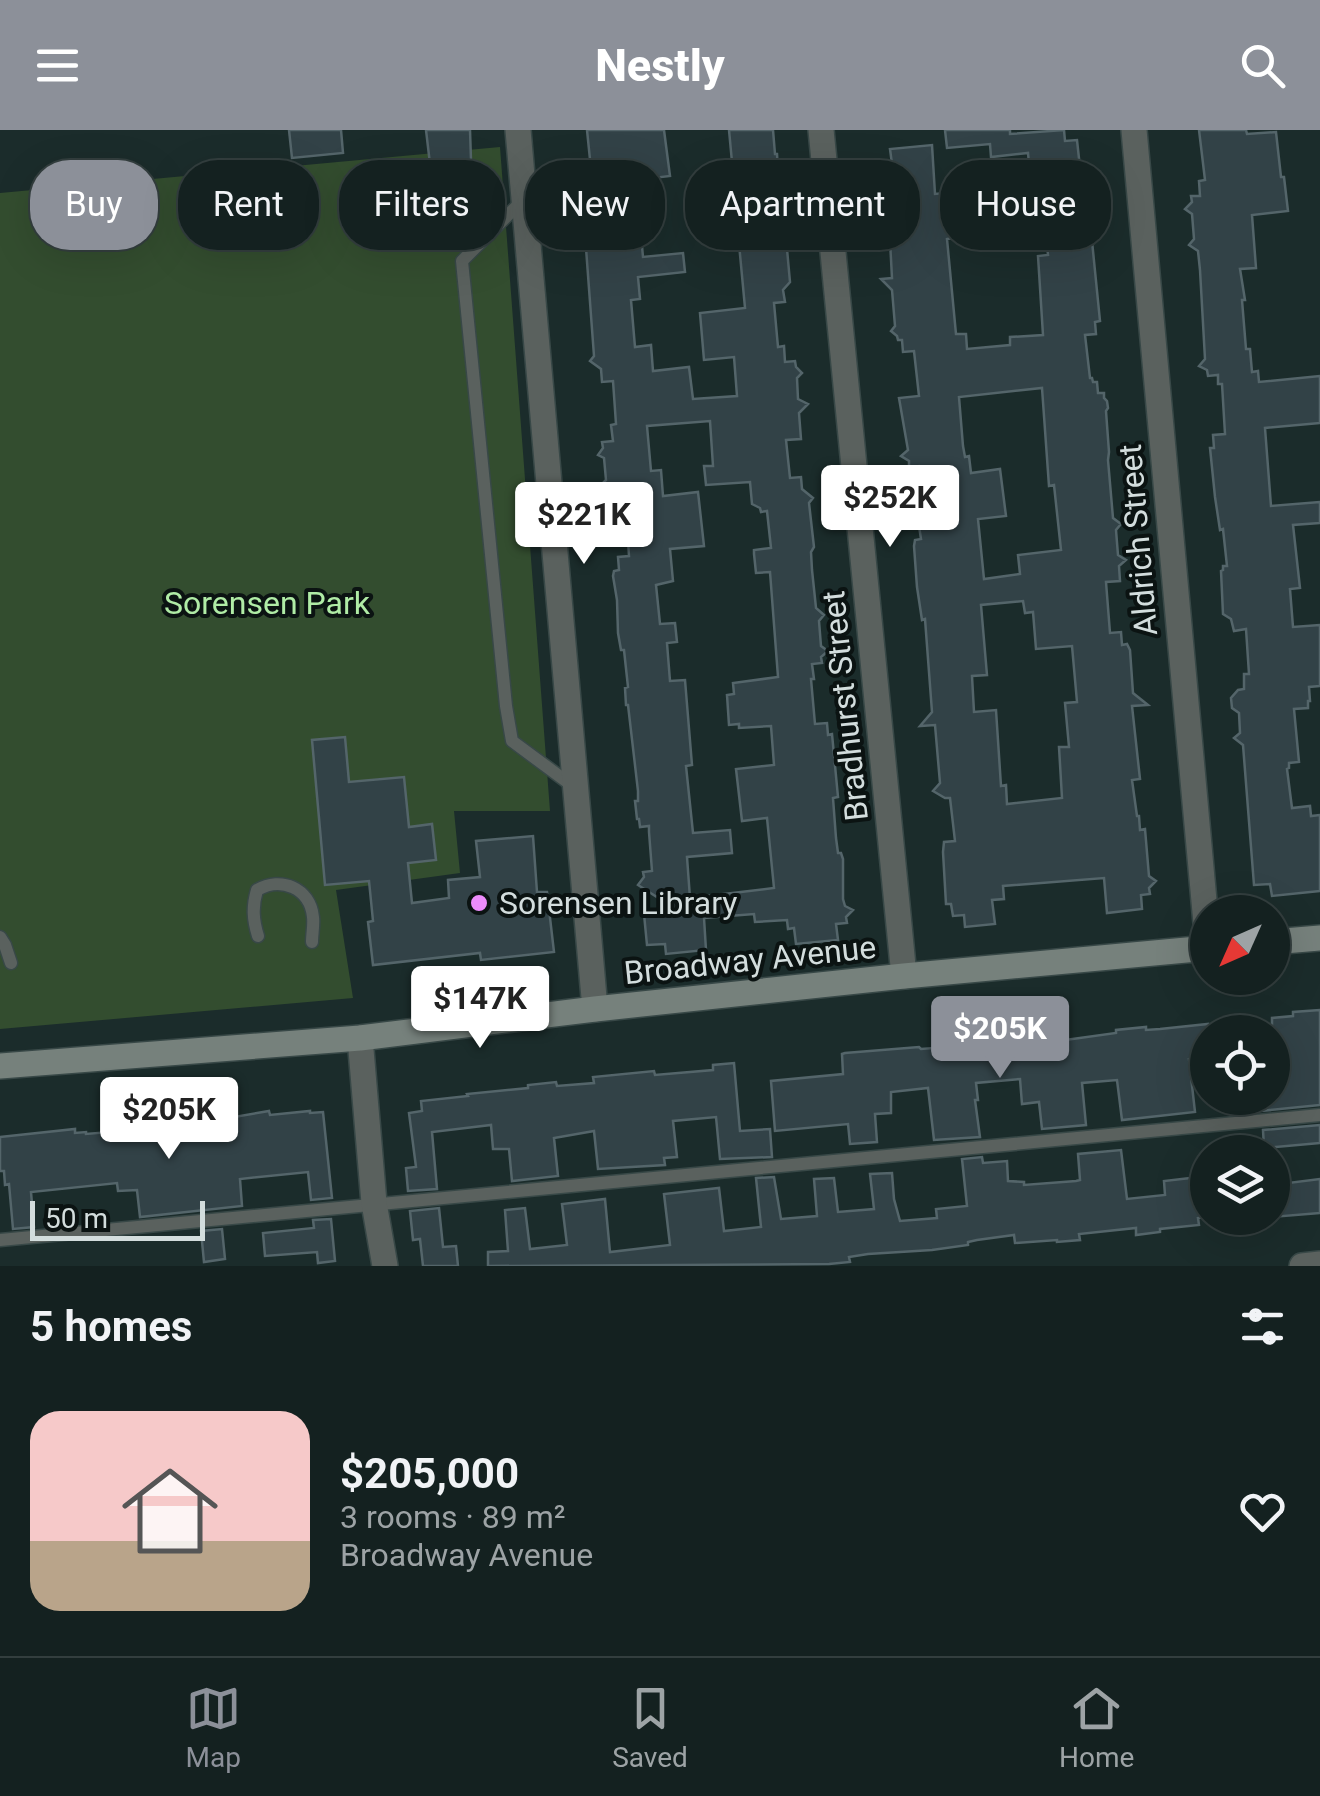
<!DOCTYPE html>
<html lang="en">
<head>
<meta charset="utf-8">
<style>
	body { margin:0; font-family:Roboto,sans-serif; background:#212e2d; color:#f1f3f6; height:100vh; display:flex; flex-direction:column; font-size:38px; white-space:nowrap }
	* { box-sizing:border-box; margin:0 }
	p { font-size:32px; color:#9da3a5 }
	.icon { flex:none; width:55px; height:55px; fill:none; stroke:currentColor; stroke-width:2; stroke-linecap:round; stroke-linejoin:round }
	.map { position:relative; height:1136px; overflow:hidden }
	.sheet { display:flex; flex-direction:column; background:#142120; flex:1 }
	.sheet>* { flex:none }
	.top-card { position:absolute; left:30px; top:30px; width:1260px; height:90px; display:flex; gap:20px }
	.needle { width:65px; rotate:225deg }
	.tools { position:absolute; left:1190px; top:765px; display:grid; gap:20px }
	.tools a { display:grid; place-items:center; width:100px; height:100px; border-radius:50%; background:#142120; box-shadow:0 10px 40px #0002,0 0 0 2px #333e3e; font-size:50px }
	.scale { position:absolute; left:30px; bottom:25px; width:175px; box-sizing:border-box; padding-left:10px; border:5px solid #d3dddd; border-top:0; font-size:28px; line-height:35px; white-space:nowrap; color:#d3dddd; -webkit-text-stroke:8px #0b1312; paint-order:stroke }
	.price { position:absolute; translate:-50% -85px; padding:0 22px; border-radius:10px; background:#fff; color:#222; font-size:32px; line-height:65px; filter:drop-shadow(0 2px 5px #0008) }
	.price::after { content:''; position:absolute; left:50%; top:60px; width:30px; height:22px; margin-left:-15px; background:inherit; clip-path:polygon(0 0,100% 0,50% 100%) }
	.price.selected { background:#8c9099; color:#fff }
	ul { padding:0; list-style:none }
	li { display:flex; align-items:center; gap:30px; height:250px; padding:0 30px }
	li span { display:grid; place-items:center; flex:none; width:280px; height:200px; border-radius:30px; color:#555 }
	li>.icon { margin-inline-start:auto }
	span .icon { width:120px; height:120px; fill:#fffc; stroke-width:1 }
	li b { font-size:42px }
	h2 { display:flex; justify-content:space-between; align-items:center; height:120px; padding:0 30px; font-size:42px }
	.tag { padding:0 35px; border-radius:40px; background:#142120; box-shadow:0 10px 40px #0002,0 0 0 2px #333e3e; font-size:35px; line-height:90px }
	.tag.selected { background:#8c9099; color:#fff }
	header { display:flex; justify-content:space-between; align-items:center; height:130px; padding:0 30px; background:#8c9099; color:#fff; font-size:45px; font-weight:800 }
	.tab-bar { display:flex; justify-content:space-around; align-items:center; height:140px; border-top:2px solid #333e3e; background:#142120; font-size:28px; color:#9da3a5 }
	.tab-bar a { display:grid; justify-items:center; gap:5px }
	.tab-bar .selected { color:#8c9099 }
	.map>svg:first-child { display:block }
	.green { fill:#334d2f }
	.building { fill:#324247; stroke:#54656a; stroke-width:2.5; fill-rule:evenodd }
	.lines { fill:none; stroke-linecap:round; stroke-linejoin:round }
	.lane-casing { stroke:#384847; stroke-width:15 }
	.street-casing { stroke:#384847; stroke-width:28 }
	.secondary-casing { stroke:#384847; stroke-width:28 }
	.lane { stroke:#5a615e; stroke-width:12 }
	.street { stroke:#5a615e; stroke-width:25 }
	.secondary { stroke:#76817c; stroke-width:25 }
	.poi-dot { fill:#ec8cfb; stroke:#0b1312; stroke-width:4 }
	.labels { text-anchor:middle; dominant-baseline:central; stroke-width:8; stroke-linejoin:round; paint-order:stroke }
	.street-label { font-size:32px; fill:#d3dddd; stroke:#0b1312 }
	.park-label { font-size:32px; fill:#b0eca6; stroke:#0b1312 }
	.poi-label { font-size:32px; fill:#d3dddd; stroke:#0b1312; text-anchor:start }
</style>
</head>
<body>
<header><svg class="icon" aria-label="menu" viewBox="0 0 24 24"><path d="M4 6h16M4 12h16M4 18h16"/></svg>Nestly<svg class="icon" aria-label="search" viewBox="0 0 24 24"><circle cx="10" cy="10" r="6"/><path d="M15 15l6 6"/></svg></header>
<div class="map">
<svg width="1320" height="1136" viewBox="0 0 1320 1136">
	<rect width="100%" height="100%" fill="#1b2c2b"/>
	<path class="green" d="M500 17 550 681H454L460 743 336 760 353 868 0 899V63Z"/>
	<path class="building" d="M289 0H341L343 23 292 28Z
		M426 0H470L471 30 430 34Z
		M587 0H664L670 46 636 50 643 127 683 123 685 142 638 147 640 169 631 170 635 217 651 215 653 241 689 237 693 269 737 266 734 227 704 230 700 183 745 178 738 103 741 102 740 66 735 64 729 0H773L775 24H777L778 42H776L779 79H782L785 97 790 152 783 160 785 172 774 173 778 217 784 216 785 232 795 231 796 237 802 243 797 248 798 269 808 274 799 283 801 309 786 310 790 348 801 347 802 359 813 368 809 373 814 417 811 422 812 440 816 478 824 485 819 491 821 516 828 521 821 527 822 533 812 534 814 549H811L815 594 827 593 828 605 832 604 838 667 833 668 836 708 838 723H841L843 729V769L845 776 853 780 846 787 847 793 836 794 838 810 796 814 794 798 788 799 787 790 755 792 754 784 704 788 706 820 666 824 665 814 647 815 644 784 677 780 638 755 644 747 643 742 652 741 649 702V696L640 697 639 689H637L635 671H638V661L628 575H626L625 558 628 557 624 520H621L618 503 617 470 613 446 614 441 619 440 618 427 629 426 626 380 620 381 619 367 608 368V361L601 355 606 350 604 328 598 325 603 318 602 312 613 311 611 295 616 294 613 251 602 252 601 239 590 231 594 226 586 118 578 114 584 107 580 64 590 63 589 49H592ZM710 291 713 336H704L706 355 750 352 752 374 760 378 761 382 767 381 771 418 754 420V424L756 443 770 442 778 547 733 553 734 564 727 565 729 595 739 594V598L771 596 774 635 736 639 742 691 767 688 774 758 690 768 687 727 732 723 730 700 693 703 686 636 692 635 685 550 670 551 667 513 677 512 675 493 660 494 656 455 673 451 670 419 704 416 698 362 663 366 661 340 651 341 647 296Z
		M945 0H1010V4L1064 0 1065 11 1077 10 1088 111H1092L1100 191 1095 192 1096 204 1085 205 1090 248H1092L1093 252H1097L1098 263H1104V268L1107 271 1108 278 1106 281 1109 322 1108 330 1113 388 1121 394 1116 400 1118 425 1126 430 1119 436 1120 451 1106 452 1110 503 1121 502 1122 515 1127 514 1130 520 1133 563 1148 575 1132 576 1140 649 1132 650 1137 686H1139L1140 700 1145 699 1149 746 1156 751 1149 758 1150 764 1141 765 1142 779 1107 783 1104 748 1003 756 1004 769 992 770 995 794 965 797 964 785 953 786 951 774H946L943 722 944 712 955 711 950 668H945L933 661 940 653 935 595 920 596 932 582 925 489 922 490 917 457 914 416 915 410 921 409 919 396 926 395 919 336 909 337V331L901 326 908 320 899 268 919 266 914 221 903 222 902 210H898L897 206 891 201 895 196 892 160 881 149 892 148 889 92 866 94 885 78 883 53 876 48 882 42 881 35 892 34 890 19 932 15 935 64 955 62 959 107 947 109 956 204H966L967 219 1010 215V207L1043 205 1038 126 1048 125 1040 45 1030 46 1028 23 991 27 990 14 947 18ZM1042 258 1049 356 1054 355 1061 420 1018 425 1020 444 984 449 978 389 1006 386 1000 339 971 343 969 326 965 327 963 316 959 267ZM1023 471 1025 483 1033 482 1036 519 1072 516 1077 572 1065 573 1069 617H1059L1062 668 1007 674 1006 655 1001 656 996 580 974 582 972 546 987 545 981 475Z
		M1199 0H1246L1247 4 1276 2 1281 47H1284L1288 81 1252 85 1256 138 1240 139 1245 170H1242L1246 219H1250L1252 242 1258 241 1259 252 1320 246V293L1265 298 1271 376 1320 372V393L1293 395 1300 458 1290 459 1293 497 1320 495V556L1309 557 1310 571H1308V578L1294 579 1299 632 1289 633V638L1287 639 1292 678 1310 676 1311 686 1320 685V761L1272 766 1270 754 1254 755 1243 615 1234 608 1240 603 1239 583 1232 578 1231 568 1238 560 1244 559V544H1249L1246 499 1234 501 1231 489 1223 484 1221 441 1223 440V436H1227L1223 399 1220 400 1215 367 1210 318H1214L1213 305 1225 304 1222 254H1218V245L1208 246 1207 240 1199 236 1205 229 1200 140 1198 121 1189 115 1194 109 1192 84 1185 79 1192 72 1191 66H1200L1199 51 1205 50Z
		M416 35 419 67 400 69 397 37Z
		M345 607 349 652 404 647 409 697 432 694 436 730 408 733 412 773 449 768 448 750 480 747 476 711 533 706 537 762H547L554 822 481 830 480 823 373 835 368 792 373 791 369 751 325 755 312 610Z
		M1320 880V975L1261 981 1260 968H1272V888L1293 886V882Z
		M1208 894V927L1189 929 1195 982 1122 990 1117 950 1082 953 1086 995 1042 999 1039 972 1022 974 1020 949 976 953 978 970H975L980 1007 934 1010 928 958 891 962V983L875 984 877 1012 850 1014 848 994 775 1001 771 951 843 944 842 924 845 923 919 917 921 919 933 918V921L972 917V911L994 909V911L1028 908 1029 915 1116 903V900L1146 897V900L1160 899Z
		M734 933 740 1001 770 999 772 1027 720 1029 716 987 673 991 677 1027 664 1028 665 1035 598 1039 594 1001 554 1008 558 1046 512 1051 509 1019H493L491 995 432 1002 437 1059 408 1061 406 1038 416 1037 409 983 422 981 421 971 468 966 467 964 528 958V955L556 952 557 956 594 953 593 947 654 941 655 945 713 940V935Z
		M269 981 270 985 310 981V983L323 982 332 1068 311 1070 308 1042 240 1049 242 1076 140 1087 137 1060 118 1061 117 1053 31 1062 34 1097 13 1099 9 1054 5 1055 4 1041H0V1007L75 999V1003L86 1002V1004L134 1000 135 1010 170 1008 169 996 234 989V987Z
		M1320 995V1013L1264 1018 1263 1000Z
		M1121 1020 1127 1069 1165 1065 1164 1051 1208 1046V1087L1198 1088 1199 1095 1160 1099V1102L1136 1105V1098L1079 1104 1080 1110 1057 1112V1110L1015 1113 1014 1105 977 1110 968 1112V1115L932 1120 868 1124 849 1127 850 1132 829 1134 488 1136V1122L508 1121 505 1080 525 1078 530 1119 567 1115 562 1074 605 1069 610 1122 670 1115 664 1064 719 1058 724 1101 761 1097 756 1048 774 1047 781 1089 817 1086 814 1049 834 1048 838 1082 874 1079 870 1044 892 1043 894 1069 900 1091 937 1088 936 1079 967 1076 962 1029 982 1027 983 1033 1007 1031 1008 1051 1024 1052V1055L1076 1051 1080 1050 1078 1024Z
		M1320 1049V1083L1272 1087V1055Z
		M439 1078 443 1117 456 1116 458 1136H423L420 1109 413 1110 410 1081Z
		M331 1089 335 1131 318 1133 317 1122 265 1126 263 1103 314 1098 313 1090Z
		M222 1099 225 1129 204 1132 201 1101Z"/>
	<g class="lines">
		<g class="lane-casing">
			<path id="lane" d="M523 70 462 131 506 576 512 611 574 657
				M258 806C253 790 252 777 257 760 281 746 310 758 313 787 314 795 312 804 312 812
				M0 807 5 815 11 833
				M0 1110 1320 985"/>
		</g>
		<g class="street-casing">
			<path id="street" d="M518 0 595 879
				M821 0 904 846
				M1134 0 1208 815
				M360 908 374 1073 385 1136
				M1302 1136 1320 1134"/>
		</g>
		<g class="secondary-casing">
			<path id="secondary" d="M1272 812 1320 808
				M0 936 360 908 595 879 904 846 1208 818"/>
		</g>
		<use href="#lane" class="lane"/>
		<use href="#street" class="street"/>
		<use href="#secondary" class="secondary"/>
	</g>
	<circle class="poi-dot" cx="479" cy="773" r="10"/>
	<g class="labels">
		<g class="street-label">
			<text transform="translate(1138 410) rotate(-95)">Aldrich Street</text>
			<text transform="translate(845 576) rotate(-96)">Bradhurst Street</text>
			<text transform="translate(750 830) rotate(-6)">Broadway Avenue</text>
		</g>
		<g class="park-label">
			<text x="267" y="473">Sorensen Park</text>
		</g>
		<g class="poi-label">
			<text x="499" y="773">Sorensen Library</text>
		</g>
	</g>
</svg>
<div class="tools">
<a><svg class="needle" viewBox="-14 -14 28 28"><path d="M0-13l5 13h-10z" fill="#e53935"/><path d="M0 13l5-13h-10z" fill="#9da3a5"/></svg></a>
<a><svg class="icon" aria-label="locate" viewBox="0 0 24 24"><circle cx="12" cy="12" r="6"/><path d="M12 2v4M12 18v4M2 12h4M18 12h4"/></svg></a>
<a><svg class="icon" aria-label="layers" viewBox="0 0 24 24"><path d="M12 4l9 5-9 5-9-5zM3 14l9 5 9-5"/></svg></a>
</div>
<div class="scale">50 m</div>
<b class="price" style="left:890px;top:420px">$252K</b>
<b class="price" style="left:584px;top:437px">$221K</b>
<b class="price" style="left:480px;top:921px">$147K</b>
<b class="price selected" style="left:1000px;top:951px">$205K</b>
<b class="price" style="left:169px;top:1032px">$205K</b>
<div class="top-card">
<a class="tag selected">Buy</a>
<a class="tag">Rent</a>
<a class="tag">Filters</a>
<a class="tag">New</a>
<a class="tag">Apartment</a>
<a class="tag">House</a>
</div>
</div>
<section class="sheet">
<h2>5 homes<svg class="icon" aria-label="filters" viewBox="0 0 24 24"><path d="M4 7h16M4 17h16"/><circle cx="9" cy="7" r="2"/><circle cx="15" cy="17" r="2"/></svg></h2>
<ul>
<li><span style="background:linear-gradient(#f6c9c9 65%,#b9a48a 0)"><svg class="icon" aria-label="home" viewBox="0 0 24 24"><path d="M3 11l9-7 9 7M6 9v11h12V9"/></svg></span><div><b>$205,000</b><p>3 rooms · 89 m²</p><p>Broadway Avenue</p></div><svg class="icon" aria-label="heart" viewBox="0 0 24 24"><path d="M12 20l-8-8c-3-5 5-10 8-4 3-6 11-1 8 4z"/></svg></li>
</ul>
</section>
<nav class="tab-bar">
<a class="selected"><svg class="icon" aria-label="map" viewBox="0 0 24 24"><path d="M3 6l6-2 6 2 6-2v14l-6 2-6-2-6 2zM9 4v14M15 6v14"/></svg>Map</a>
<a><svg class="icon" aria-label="saved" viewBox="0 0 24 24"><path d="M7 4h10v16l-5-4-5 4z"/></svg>Saved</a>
<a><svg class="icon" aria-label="home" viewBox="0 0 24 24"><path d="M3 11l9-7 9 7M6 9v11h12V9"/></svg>Home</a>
</nav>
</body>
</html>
